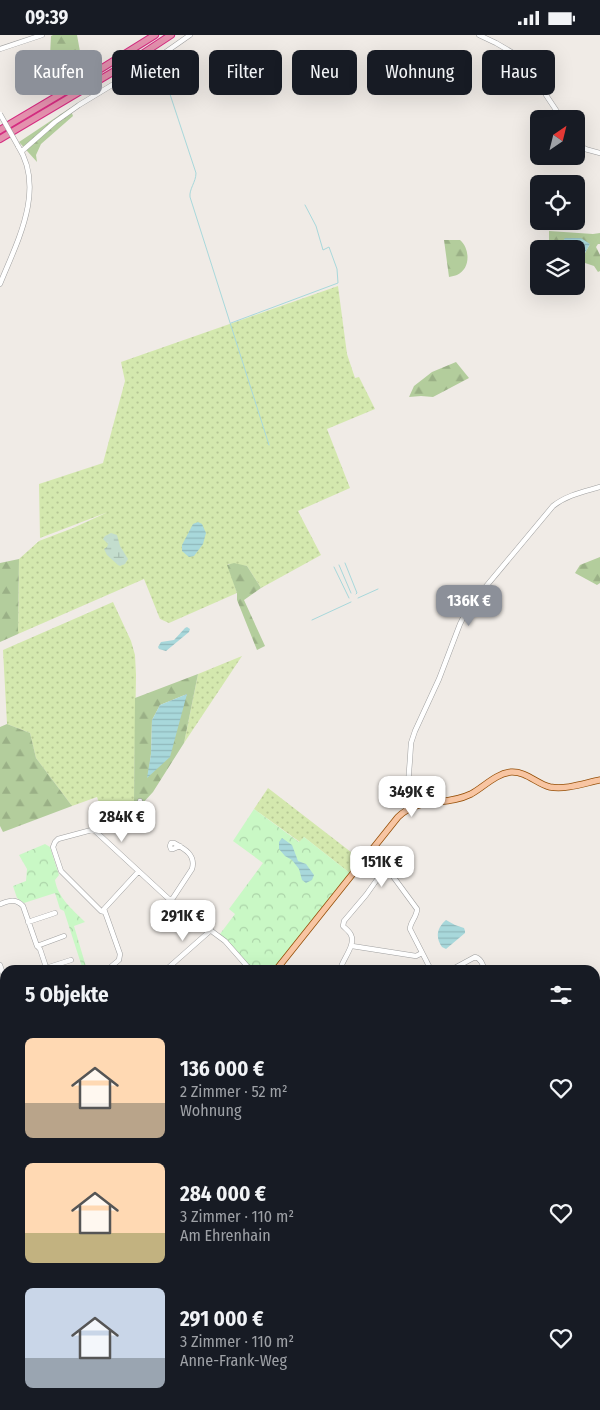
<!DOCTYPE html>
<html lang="de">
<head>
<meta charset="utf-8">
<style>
	body { margin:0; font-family:"Fira Sans Condensed",sans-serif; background:#242831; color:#f1f3f6; height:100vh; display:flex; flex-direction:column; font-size:19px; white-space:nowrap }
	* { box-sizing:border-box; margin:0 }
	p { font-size:16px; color:#9ea1a6 }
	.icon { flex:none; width:28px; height:28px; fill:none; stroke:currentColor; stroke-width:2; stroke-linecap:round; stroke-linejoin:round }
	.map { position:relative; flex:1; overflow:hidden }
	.details { position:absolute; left:0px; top:930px; width:600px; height:445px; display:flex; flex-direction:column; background:#171b24; border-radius:15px 15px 0 0; box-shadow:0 5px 20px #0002 }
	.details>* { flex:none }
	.guide { position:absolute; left:15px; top:15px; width:570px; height:45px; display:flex; gap:10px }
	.needle { width:32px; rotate:35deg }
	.tools { position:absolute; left:530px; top:75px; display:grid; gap:10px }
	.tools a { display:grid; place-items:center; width:55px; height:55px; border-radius:8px; background:#171b24; box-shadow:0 5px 20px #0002; font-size:25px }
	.price { position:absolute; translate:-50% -42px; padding:0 11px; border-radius:10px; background:#fff; color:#222; font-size:16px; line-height:32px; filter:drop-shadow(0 1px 2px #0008) }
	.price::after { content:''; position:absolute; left:50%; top:30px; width:15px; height:11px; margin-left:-8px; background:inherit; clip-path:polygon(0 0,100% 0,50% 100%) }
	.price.on { background:#8c9099; color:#fff }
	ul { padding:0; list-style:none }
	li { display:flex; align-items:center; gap:15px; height:125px; padding:0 25px }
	li span { display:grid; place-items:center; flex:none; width:140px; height:100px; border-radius:8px; color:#555 }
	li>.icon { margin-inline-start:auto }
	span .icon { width:60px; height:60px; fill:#fffc; stroke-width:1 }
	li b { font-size:21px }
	h2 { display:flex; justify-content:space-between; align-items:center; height:60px; padding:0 25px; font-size:21px }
	.pill { padding:0 18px; border-radius:8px; background:#171b24; box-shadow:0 5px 20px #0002; font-size:18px; line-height:45px }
	.pill.on { background:#8c9099; color:#fff }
	.status { display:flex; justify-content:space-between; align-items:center; height:35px; padding:0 25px; background:#171b24; direction:ltr }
	.status svg { height:14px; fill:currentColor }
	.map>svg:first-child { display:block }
	.grass { fill:url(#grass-dots) }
	.forest { fill:url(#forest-firs); fill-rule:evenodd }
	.wetland { fill:url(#wetland-marsh) }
	.park { fill:url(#park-crowns) }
	.water { fill:url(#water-rules) }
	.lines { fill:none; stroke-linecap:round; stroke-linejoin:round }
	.stream { stroke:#a8d8db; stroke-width:1 }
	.minor-casing { stroke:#a0a0a0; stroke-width:5.5 }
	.major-casing { stroke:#954e06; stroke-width:7 }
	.highway-casing { stroke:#d52c81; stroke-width:8 }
	.minor { stroke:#fff; stroke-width:4.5 }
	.major { stroke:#f8c5a2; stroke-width:5.5 }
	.highway { stroke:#e491ae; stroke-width:6 }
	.minor-bridge-casing { stroke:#a0a0a0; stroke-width:5.5; stroke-linecap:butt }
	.minor-bridge { stroke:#fff; stroke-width:4.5 }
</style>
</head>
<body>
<div class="status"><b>09:39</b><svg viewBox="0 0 49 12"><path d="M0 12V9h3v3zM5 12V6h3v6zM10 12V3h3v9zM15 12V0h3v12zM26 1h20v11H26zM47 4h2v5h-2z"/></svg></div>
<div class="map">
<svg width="600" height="1375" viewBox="0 0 600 1375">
	<defs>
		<pattern id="grass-dots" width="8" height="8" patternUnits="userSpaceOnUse" patternTransform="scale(1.25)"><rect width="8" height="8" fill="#d4e8ae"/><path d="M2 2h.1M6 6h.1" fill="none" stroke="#b6c795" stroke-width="1.8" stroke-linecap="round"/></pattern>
		<pattern id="forest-firs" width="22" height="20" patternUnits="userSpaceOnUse" patternTransform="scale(1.25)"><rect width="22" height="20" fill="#b3cd9c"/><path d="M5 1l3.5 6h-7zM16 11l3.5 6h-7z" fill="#9ab086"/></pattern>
		<pattern id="wetland-marsh" width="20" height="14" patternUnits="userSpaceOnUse" patternTransform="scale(1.25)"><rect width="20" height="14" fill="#c3ddcd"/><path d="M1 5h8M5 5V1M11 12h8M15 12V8" fill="none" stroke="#a7bdb0"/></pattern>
		<pattern id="park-crowns" width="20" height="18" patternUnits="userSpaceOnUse" patternTransform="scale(1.25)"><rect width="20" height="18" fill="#c9f8c5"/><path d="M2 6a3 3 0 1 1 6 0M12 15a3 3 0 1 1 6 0" fill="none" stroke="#acd4a9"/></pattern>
		<pattern id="water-rules" width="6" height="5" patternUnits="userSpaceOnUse" patternTransform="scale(1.25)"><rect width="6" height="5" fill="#a8d8db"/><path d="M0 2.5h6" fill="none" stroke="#90b9bc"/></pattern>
	</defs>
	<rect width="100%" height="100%" fill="#f0ebe6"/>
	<path class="grass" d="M338 251 347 319 355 343 359 342 375 374 327 394 350 453 298 476 321 520 261 553 247 531 228 529 237 558 169 588 160 584 144 544 18 599 19 524 39 506 73 493 108 477 40 503 39 449 103 428 125 346 121 327Z
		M113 567 131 606 135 620 136 640 134 767 141 770 105 785 97 762 72 771 36 723 30 698 7 689 3 615Z
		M242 621 184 708 198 639Z
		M268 753 360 824 351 839 304 802 300 807 254 774Z"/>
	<path class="forest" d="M53 0H77L81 22 49 40 51 1Z
		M70 73 73 81 41 109 36 120 37 127 19 107Z
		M549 196 593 199 600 198V209H598L596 212 600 220V236L598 237 594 231 576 225V215L585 218 590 209 571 213 573 214H553L549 209Z
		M444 205H460C470 213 471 234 457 240 455 241 452 241 449 242Z
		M456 327 469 343 433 362 421 361 409 362 414 351 432 337Z
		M600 522V548L597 550 575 538 580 530Z
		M19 524 18 599 0 607V528Z
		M234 528 247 531 261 553 244 565 265 611 257 615 237 565V558L227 530Z
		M198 639 184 708 153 757 141 770 134 767 135 663ZM187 659 148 742 151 719 152 685 160 670Z
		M7 689 30 698 36 723 72 771 3 797 0 791V692Z"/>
	<path class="wetland" d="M111 498 117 500 120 511 128 524 125 529 120 531 118 530 107 520 104 514 107 512 108 509 103 504 105 501Z"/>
	<path class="park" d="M254 774 299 807 304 802 351 839 275 935H253L220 899 235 879 229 874 263 828 233 806Z
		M45 809 50 812 59 840 55 845C58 863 72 874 85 887L74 891 87 935H83L64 876 60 874 55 858 24 868 17 863 13 851 26 846 27 834 19 820Z"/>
	<path class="water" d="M565 203H581L590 209 585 218C577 215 570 213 562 207Z
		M198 487 202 489 206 498 203 509 194 521 189 522 182 516V510L193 489Z
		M187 592 190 594 189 597 166 616 159 614 158 612 161 607 174 605 185 593Z
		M187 659 170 722 147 743 151 719 152 685 160 670Z
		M282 803 292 810 298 826 306 829 314 840 312 845 306 848 302 845 299 834 292 825 285 821 279 814V807Z
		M446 885 455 890 464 893 465 896V898L446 914 442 912C435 902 437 893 446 885Z"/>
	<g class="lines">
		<path class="stream" d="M159 26 196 138C196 147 189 154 190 162L269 410
			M231 288 338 248 337 234 329 212 323 215 316 191 305 170
			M345 528 357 558 356 559
			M339 530 351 558
			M334 532 349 563
			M358 563 378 554
			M312 585 351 567
			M595 952 597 948"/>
		<g class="minor-casing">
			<path id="minor" d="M479 0 496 8 530 28 538 40 540 49 546 60 562 84
				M0 14 42 0
				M576 106 585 114 600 118
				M22 116 55 87 79 70 160 21 190 0
				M0 249C17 207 46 154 18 111
				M406 775 410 724 411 708 415 696 439 644 460 589 468 573 553 471C567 460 583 457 600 452
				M93 794 171 866 225 906 247 931 253 935
				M171 866 192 834C196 820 185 814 174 808H171L170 811 171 814H173L180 811
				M0 869C9 866 15 863 23 871L37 911 40 914 47 935
				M105 877 101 876 61 836 53 812 55 807 58 804 99 793 110 785 140 772V766
				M28 887 55 878
				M37 911 64 901
				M352 911 416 921 422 918
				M0 930 5 945
				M46 933 71 925
				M107 935 119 925 120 919 104 874 138 837
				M169 935 168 933 211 895
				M340 935C342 925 356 910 351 900 350 897 346 894 343 891L344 886 366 860 381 839 386 836 392 840 417 874C417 882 410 887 410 894L431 935
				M451 935 475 922C480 923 484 930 484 935
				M0 988 5 986
				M595 996 600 999
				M0 1083 5 1079
				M595 1260 600 1253
				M595 1295 600 1302
				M595 1349 600 1344
				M595 1360 600 1364
				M0 1370 16 1375
				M375 1370 377 1375
				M160 1371 166 1370
				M87 1375 93 1370
				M231 1375 236 1370
				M294 1375 299 1370
				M395 1375 399 1370
				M498 1375 500 1370
				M547 1375 551 1370"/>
		</g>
		<g class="major-casing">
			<path id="major" d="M276 935 398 782C420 761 445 772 471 759 484 752 495 739 511 737 526 736 537 749 550 752 566 755 585 748 600 745
				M0 1130 5 1127
				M0 1181 5 1193
				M76 1370 78 1375
				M317 1370 320 1375"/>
		</g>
		<g class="highway-casing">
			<path id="highway" d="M0 95 59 60 155 0
				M0 104 133 25 171 0"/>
		</g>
		<use href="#minor" class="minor"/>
		<use href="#major" class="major"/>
		<use href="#highway" class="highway"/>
		<g class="minor-bridge-casing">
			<path id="minor-bridge" d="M0 79 18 111"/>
		</g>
		<use href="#minor-bridge" class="minor-bridge"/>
	</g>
</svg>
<div class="tools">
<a><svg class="needle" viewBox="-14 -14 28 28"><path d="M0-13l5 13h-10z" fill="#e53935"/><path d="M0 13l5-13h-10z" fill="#9ea1a6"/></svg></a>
<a><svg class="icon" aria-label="locate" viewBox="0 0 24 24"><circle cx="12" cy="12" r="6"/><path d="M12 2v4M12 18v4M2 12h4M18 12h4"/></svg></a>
<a><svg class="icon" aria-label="layers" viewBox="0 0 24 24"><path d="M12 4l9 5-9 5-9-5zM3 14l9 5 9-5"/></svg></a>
</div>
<b class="price on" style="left:469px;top:592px">136K €</b>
<b class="price" style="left:412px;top:783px">349K €</b>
<b class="price" style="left:122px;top:808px">284K €</b>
<b class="price" style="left:382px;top:853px">151K €</b>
<b class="price" style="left:183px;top:907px">291K €</b>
<div class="guide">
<a class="pill on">Kaufen</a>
<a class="pill">Mieten</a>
<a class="pill">Filter</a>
<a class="pill">Neu</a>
<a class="pill">Wohnung</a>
<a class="pill">Haus</a>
</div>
<section class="details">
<h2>5 Objekte<svg class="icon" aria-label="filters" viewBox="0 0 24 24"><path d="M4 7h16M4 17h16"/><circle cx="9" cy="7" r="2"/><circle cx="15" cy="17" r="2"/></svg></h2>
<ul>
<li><span style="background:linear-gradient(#ffd9b3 65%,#b9a48a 0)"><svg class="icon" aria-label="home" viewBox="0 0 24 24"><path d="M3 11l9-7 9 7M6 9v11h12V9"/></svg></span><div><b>136 000 €</b><p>2 Zimmer · 52 m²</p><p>Wohnung</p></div><svg class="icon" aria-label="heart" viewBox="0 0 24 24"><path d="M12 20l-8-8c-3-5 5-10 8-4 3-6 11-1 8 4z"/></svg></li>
<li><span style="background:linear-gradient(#ffd9b3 70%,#c2b280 0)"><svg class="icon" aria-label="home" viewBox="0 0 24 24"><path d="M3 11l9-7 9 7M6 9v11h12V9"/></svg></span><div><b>284 000 €</b><p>3 Zimmer · 110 m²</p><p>Am Ehrenhain</p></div><svg class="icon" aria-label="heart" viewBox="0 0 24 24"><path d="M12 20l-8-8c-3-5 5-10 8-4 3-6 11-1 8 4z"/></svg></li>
<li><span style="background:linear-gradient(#c9d6e8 70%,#9aa5b1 0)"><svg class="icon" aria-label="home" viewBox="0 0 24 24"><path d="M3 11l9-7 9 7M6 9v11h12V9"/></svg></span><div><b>291 000 €</b><p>3 Zimmer · 110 m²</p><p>Anne-Frank-Weg</p></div><svg class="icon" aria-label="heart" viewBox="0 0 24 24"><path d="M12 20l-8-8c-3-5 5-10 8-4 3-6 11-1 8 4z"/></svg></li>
</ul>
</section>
</div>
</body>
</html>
